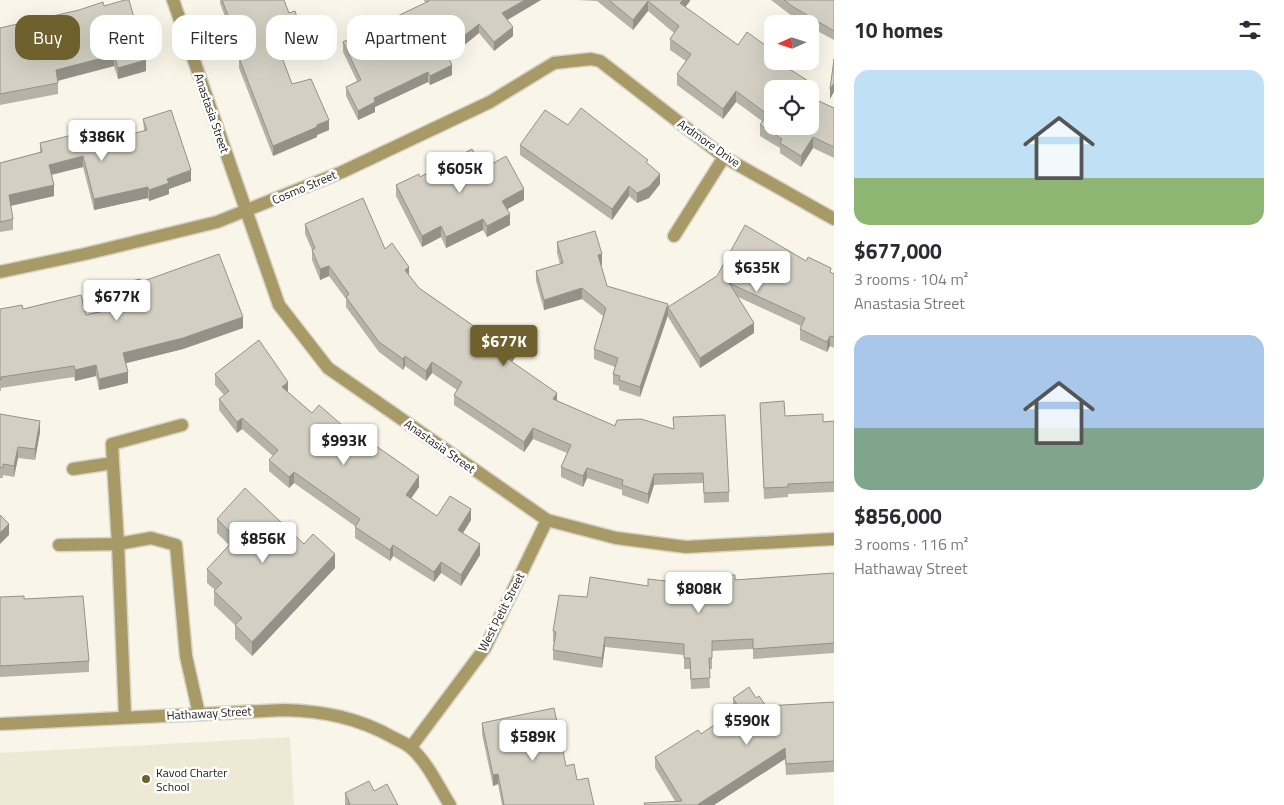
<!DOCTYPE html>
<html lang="en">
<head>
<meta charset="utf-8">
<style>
	body { margin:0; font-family:"Titillium Web",sans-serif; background:#f7f7f7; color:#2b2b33; height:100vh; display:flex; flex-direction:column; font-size:19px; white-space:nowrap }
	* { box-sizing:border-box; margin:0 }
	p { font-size:16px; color:#7c7c81 }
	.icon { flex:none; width:28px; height:28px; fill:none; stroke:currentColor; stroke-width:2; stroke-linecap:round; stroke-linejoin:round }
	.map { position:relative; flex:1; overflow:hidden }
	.details { display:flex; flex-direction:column; background:#fff; width:450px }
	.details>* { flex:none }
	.banner { position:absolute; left:15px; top:15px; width:475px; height:45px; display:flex; gap:10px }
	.needle { width:32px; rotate:267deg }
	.buttons { position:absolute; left:764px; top:15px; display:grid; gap:10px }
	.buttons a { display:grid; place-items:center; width:55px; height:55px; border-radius:10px; background:#fff; box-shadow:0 5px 20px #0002; font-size:25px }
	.price { position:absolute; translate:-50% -42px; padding:0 11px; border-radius:5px; background:#fff; color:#222; font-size:16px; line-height:32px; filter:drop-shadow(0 1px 2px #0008) }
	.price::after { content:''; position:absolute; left:50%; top:30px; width:15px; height:11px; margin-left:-8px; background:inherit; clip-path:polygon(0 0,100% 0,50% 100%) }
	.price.active { background:#6e612e; color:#fff }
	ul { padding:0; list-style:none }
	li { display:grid; align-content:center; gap:10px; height:265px; padding:0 20px }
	li span { display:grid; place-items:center; height:155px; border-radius:15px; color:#555 }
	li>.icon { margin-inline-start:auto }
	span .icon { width:90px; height:90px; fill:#fffc; stroke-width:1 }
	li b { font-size:21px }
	h2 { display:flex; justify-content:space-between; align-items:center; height:60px; padding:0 20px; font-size:21px }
	.tag { padding:0 18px; border-radius:15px; background:#fff; box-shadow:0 5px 20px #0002; font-size:18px; line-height:45px }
	.tag.active { background:#6e612e; color:#fff }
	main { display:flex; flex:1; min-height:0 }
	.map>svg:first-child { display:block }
	.built { fill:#eee9d5 }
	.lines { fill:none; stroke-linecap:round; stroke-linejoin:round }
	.service-casing { stroke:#d6d3c7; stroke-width:15 }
	.minor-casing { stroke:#d6d3c7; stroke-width:15 }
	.tertiary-casing { stroke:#d6d3c7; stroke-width:15 }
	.service { stroke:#a89a66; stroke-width:12 }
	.minor { stroke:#a89a66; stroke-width:12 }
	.tertiary { stroke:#a89a66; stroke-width:12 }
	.wall { fill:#b5b3a8 }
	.shaded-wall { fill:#949288 }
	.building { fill:#d3d0c3; stroke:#949288; fill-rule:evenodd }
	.poi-dot { fill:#6e612e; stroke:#fff; stroke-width:2 }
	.labels { text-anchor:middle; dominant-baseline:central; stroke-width:5; stroke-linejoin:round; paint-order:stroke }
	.street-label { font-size:12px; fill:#1d1c17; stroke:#fff }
	.poi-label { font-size:12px; fill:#1d1c17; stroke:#fff; text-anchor:start }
</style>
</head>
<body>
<main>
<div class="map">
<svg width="834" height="805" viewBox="0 0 834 805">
	<rect width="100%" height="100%" fill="#f9f6e9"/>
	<path class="built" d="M290 737 294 805H0V753Z"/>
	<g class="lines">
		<g class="service-casing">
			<path id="service" d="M113 463 112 444 182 425
				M73 469 113 463 118 544 151 538 176 545 186 656 199 714
				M59 545 118 544 125 717"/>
		</g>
		<g class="minor-casing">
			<path id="minor" d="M173 0 279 305 328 368 547 520 616 538 686 547 834 539
				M674 236 724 157
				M0 272 85 254 217 222 342 172 490 102 554 63 591 59 600 61 724 157 834 219
				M411 747 485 648 547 520"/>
		</g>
		<g class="tertiary-casing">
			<path id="tertiary" d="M0 724 284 710C324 711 359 718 394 738 400 741 407 744 411 748 428 763 438 786 450 805"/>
		</g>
		<use href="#service" class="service"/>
		<use href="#minor" class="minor"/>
		<use href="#tertiary" class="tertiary"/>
	</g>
	<path class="wall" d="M220 0H284L289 13 304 48 281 56 292 84 329 130 317 135V137L273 156 239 68V58H240L220 3Z
		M424 0H541L507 20 513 36 494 51 479 33 448 58 452 75 430 85 428 82 375 107V112L358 120 346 96V87L357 81 343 52V42L425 3Z
		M577 0H690V1L685 7 738 45 789 68 818 97 817 100 834 108V158L813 148 801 167 780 153V148L760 136V125L762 121 736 102 723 119 677 85V74L686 61 670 50V39L674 33 648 11 633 30 597 1Z
		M771 0H834V40L810 27V24H805L792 16Z
		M104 6 146 71 118 79 114 66 58 81V94L0 105V28Z
		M143 119 191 181 169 189V194L149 201 148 198 94 210 83 167 52 175 54 196 11 206 13 219V230L0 232V163L40 152V143L99 142 144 131Z
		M568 125 648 164 660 184 649 198 637 203 629 196 612 220 520 155V145Z
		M483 169 524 200 507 209 510 225 487 237 483 230 446 248 441 237 422 247 396 196V185L420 177Z
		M305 224 385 249 419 288 491 338 517 354 512 362 557 401 615 426 674 429 673 417 729 492V502L704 503 703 483 654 485 648 504 622 495V490L587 478 583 487 561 477V467L567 453 533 439 524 452 454 405V395L457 390 432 373 426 381 405 366 403 370 379 352 346 307V299L329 276 320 280 312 260V250L305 234Z
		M557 242 602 265H601L607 286 668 307 717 276 806 261 834 274V348L830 346 827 352 800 340V329L801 326 738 297 754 333 700 368 668 317V315L640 397 619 390V386L613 384V374L615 367 594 359V349L603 316 582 299 544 310 536 281V271L560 264 557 253Z
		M141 282 243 328 183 349 126 363 128 383 99 390 96 376 75 381 74 377 1 388V391H0V309H23L86 315 118 308 115 296V285Z
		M215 374 288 392 312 413 366 446 419 487 411 498 437 516 471 520 463 533 480 555 461 586 441 573 434 582 393 556 390 561 355 538V526L294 483 289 488 269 471V460L273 456 242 429 237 433 219 410V399L224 395 215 385Z
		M760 403 785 416 823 422 834 421V492L788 494V497L764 499Z
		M0 414 40 432 35 460 18 458 14 477 3 475V478H0Z
		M217 519 304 544 335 568 252 656 235 639V625L214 605V591L215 590 207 583V569L229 545 217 533Z
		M834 573V653L753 659V649L712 651V669H709L710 688 691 689 690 669H684V655L605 647 602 668 553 660V650L554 642H553V631L587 597 648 586 683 583Z
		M0 597 24 599 89 661V672L0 677Z
		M733 698H756L766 706 834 702V772L786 775 785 759 714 805H644L675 801 655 768V757L701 734 734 712 733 709Z
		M482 723 566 766 594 805H502L498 784 493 786 482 734Z
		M374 791 398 805H345V793Z"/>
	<path class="shaded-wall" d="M525 0H541L502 23V13Z
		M683 0H690V1L680 14V3Z
		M648 1V11L633 30V20Z
		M479 24V33L445 61V51Z
		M513 27V36L494 51V42Z
		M304 38V48L278 57V47Z
		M114 55V66L56 81V70Z
		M146 60V71L118 79V68Z
		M452 65V75L430 85V76Z
		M428 72V82L375 107V112L358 120V111L374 98Z
		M834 83V92L830 99V89Z
		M818 87V97L812 108V98Z
		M736 91V102L723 119V109Z
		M329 120V130L317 135V137L273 156V146Z
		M813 137V148L801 167V156Z
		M83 156V167L49 175V165Z
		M191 170V181L169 189V194L149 201V190L167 179Z
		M660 174V184L649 198 637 203V193Z
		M54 185V196L9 206V195Z
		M629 186V196L612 220V209Z
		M148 187V198L94 210V199Z
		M524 189V200L502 212V201Z
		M510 214V225L487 237V226Z
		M483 219V230L446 248V237Z
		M441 226V237L422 247V236Z
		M602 254V265L598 266V255Z
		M329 266V276L320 280V269Z
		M409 267V277L405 270Z
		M582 288V299L544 310V300Z
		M668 304V315L640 397V387Z
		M243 317V328L183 349 123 364V353Z
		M754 323V333L700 368V358Z
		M830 336V346L827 352V342Z
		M517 344V354L508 369V359Z
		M405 356V366L403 370V359Z
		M432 362V373L426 381V371Z
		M96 365V376L75 381V370Z
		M128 372V383L99 390V379Z
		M288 382V393L282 387Z
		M557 393V403L553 399Z
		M242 418V429L237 433V422Z
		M40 421V432L35 460V449Z
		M533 428V439L524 452V442Z
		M18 447V458L14 477V466Z
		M587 468V478L583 487V476Z
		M294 472V483L289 488V477Z
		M654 474V485L648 504V494Z
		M419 476V487L406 506V495Z
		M471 509V520L458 541V530Z
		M9 524V535L0 544V533Z
		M480 544V555L461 586V575Z
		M393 545V556L390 561V550Z
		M335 554V568L252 656V642Z
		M441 562V573L434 582V572Z
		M605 637V647L602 668V658Z
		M785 748V759L714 805H697Z
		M498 774V784L493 786V775Z"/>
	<path class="building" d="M125 0H129L146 60 118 68 114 55 56 70 58 83 0 94V28L79 10 103 2 104 6Z
		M222 0H284L289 13 295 11 304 38 278 47 292 84 311 79 329 120 317 125V127L273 146 239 58 244 56Z
		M428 0H525L502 13 513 27 494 42 479 24 445 51 452 65 430 76 428 72 374 98 375 102 358 111 346 87 361 80 343 42 429 1Z
		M609 0H683L680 3 738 45 747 32 772 50V61H787L789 63 786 67 818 87 812 98 834 108V147L813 137 801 156 780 143 782 139 760 125 767 114 736 91 723 109 677 74 691 54 670 39 679 26 648 1 633 20ZM772 89H810V126H772Z
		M784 0H834V31L792 6Z
		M834 59V83L830 89Z
		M581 108 648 160 646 162 660 174 649 187 637 193 629 186 612 209 520 145 545 110 568 125Z
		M171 110 191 170 167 179 169 183 149 190 148 187 94 199 83 156 49 165 54 185 9 195 13 219 0 222V163L42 152 40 143 96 129 99 142 147 130 143 119Z
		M472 149 483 169 506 156 524 189 502 201 510 214 487 226 483 219 446 237 441 226 422 236 396 185 419 174 420 177Z
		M363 198 385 249 392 243 409 267 405 270 419 288 491 338 496 330 517 344 508 359 557 393 553 399 615 426 617 420 641 419 674 429 673 417 725 415 729 492 704 493 703 473 654 474 648 494 622 485 623 480 587 468 583 476 561 467 571 445 533 428 524 442 454 395 462 382 432 362 426 371 405 356 403 359 379 342 346 297 349 294 329 266 320 269 312 250 315 248 305 224Z
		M745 225 806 261 808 257 831 268 830 272 834 274V337L830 336 827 342 800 329 805 318 729 283 754 323 700 358 668 307 717 276Z
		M595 231 602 254 598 255 607 286 668 304 640 387 619 380 620 376 613 374 618 358 594 349 606 308 582 288 544 300 536 271 563 263 557 242Z
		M219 254 243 317 183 338 123 353 128 372 99 379 96 365 75 370 74 366 1 377V380H0V309L22 305 23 309 81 295 86 315 121 307 115 285 140 279 141 282Z
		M259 340 288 382 282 387 312 413 319 405 366 446 369 441 419 476 406 495 437 516 450 496 471 509 458 530 480 544 461 575 441 562 434 572 393 545 390 550 355 527 360 519 294 472 289 477 269 460 278 450 242 418 237 422 219 399 229 391 215 374Z
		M784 401 785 416 823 414V422L834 421V482L788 484V487L764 488 760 403Z
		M0 414 40 421 35 449 18 447 14 466 3 464V468L0 467Z
		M245 488 304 544 313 534 335 554 252 642 235 625 242 618 214 591 222 583 207 569 236 538 217 519Z
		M0 515 9 524 0 533Z
		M834 573V643L753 649V639L712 641V658H709L710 678 691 679 690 658H684V644L605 637 602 658 553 650 556 632 553 631 559 595 587 597 590 577 648 586V579L683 583V575H735V580Z
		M24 596V599L83 596 89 661 0 666V597Z
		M749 687 756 698 759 696 766 706 834 702V761L786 764 785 748 697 805H645L644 803 682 801 655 757 698 730 701 734 739 708 733 698Z
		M554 708 566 766 574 764 577 780 588 778 594 805H504L498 774 493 775 482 723Z
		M369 781 374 791 387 784 398 805H347L350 804 345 793Z"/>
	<circle class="poi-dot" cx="146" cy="779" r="5"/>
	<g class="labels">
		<g class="street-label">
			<text transform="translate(212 113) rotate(71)">Anastasia Street</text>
			<text transform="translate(709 143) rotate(35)">Ardmore Drive</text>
			<text transform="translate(304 187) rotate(-23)">Cosmo Street</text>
			<text transform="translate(440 446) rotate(35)">Anastasia Street</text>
			<text transform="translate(501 612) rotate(-63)">West Petit Street</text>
			<text transform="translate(209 713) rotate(-3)">Hathaway Street</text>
		</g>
		<g class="poi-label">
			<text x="156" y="772">Kavod Charter<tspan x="156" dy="14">School</tspan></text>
		</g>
	</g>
</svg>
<div class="buttons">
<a><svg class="needle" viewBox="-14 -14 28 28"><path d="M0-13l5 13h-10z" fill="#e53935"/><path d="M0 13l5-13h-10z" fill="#7c7c81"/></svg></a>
<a><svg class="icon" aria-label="locate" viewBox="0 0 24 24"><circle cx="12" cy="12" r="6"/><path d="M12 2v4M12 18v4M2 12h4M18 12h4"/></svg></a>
</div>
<b class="price" style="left:102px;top:162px">$386K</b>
<b class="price" style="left:460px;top:194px">$605K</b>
<b class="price" style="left:757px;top:293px">$635K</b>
<b class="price" style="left:117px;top:322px">$677K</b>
<b class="price active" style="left:504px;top:367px">$677K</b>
<b class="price" style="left:344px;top:466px">$993K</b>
<b class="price" style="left:263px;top:564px">$856K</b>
<b class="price" style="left:699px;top:614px">$808K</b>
<b class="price" style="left:747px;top:746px">$590K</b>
<b class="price" style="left:533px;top:762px">$589K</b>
<div class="banner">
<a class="tag active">Buy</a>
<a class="tag">Rent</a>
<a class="tag">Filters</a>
<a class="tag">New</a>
<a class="tag">Apartment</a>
</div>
</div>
<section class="details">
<h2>10 homes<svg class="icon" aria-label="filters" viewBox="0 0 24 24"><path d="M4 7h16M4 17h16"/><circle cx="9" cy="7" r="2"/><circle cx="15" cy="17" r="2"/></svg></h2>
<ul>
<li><span style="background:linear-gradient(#bfe0f5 70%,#8fb573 0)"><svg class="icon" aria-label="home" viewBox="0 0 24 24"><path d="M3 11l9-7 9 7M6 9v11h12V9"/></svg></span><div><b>$677,000</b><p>3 rooms · 104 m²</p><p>Anastasia Street</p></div></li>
<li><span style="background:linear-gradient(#a9c7e8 60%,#7fa58c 0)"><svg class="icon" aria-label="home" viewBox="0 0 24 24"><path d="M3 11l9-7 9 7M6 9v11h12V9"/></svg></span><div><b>$856,000</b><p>3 rooms · 116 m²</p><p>Hathaway Street</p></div></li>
</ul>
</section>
</main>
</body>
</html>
